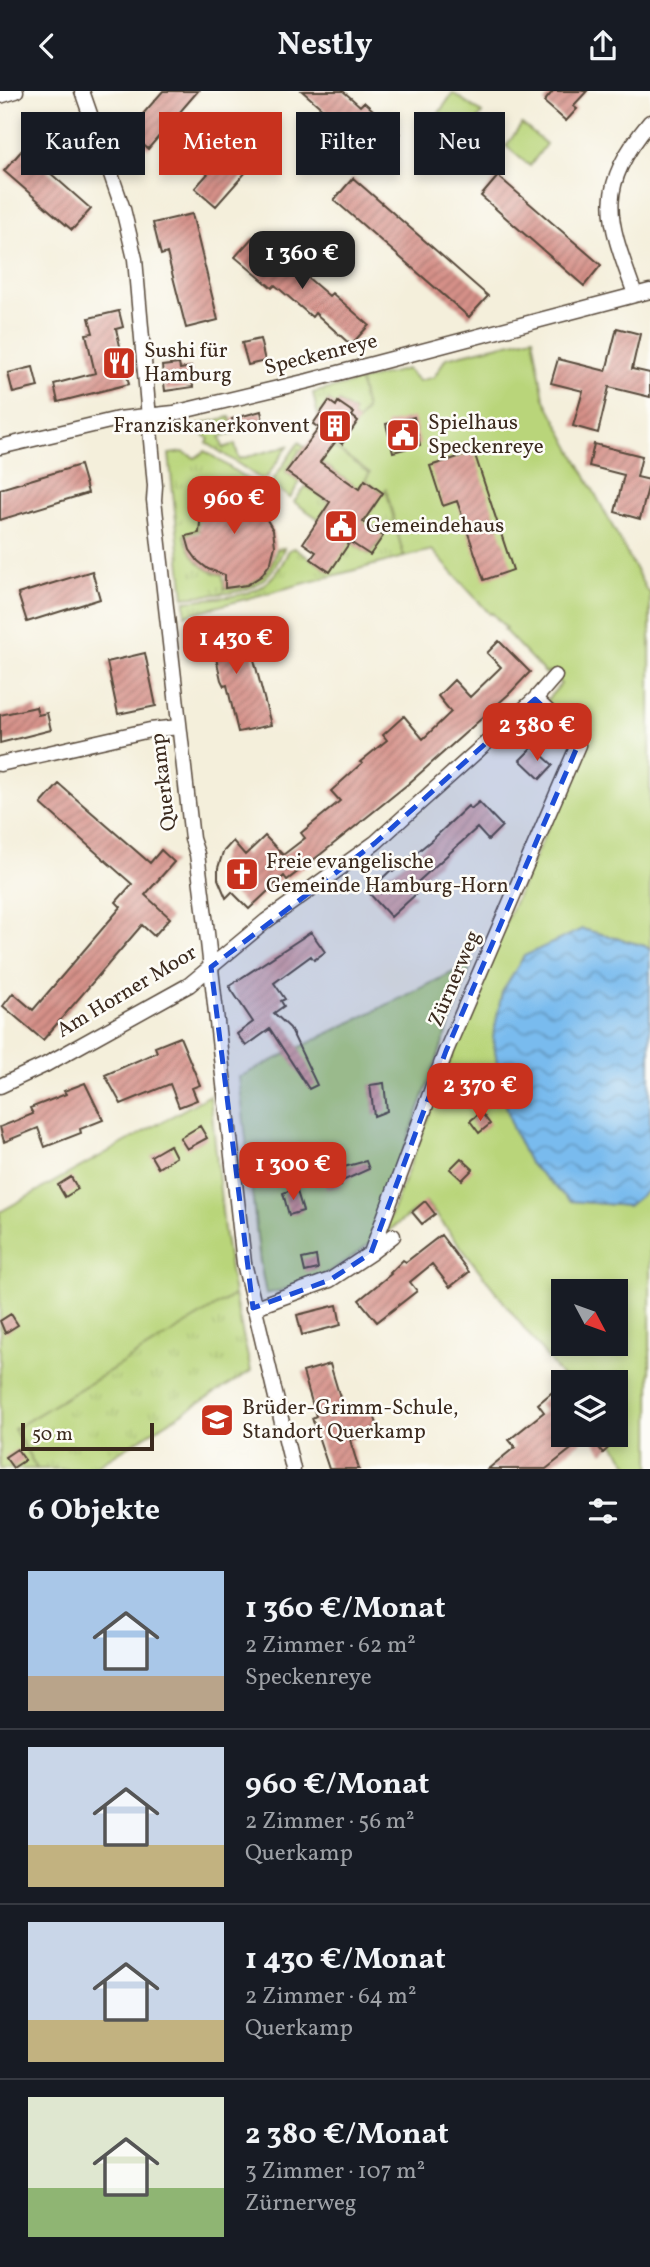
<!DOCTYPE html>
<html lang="de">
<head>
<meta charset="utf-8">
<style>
	body { margin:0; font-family:Vollkorn,serif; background:#242831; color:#f1f3f6; height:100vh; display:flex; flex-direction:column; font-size:26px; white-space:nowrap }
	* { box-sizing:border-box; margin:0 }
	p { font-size:23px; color:#9ea1a6 }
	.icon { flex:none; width:38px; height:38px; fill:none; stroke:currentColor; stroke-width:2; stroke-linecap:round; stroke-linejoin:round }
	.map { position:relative; height:1378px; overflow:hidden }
	.panel { display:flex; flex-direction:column; background:#171b24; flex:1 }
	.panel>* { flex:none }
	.hud { position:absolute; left:21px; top:21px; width:609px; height:63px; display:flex; gap:14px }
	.needle { width:46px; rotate:131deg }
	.controls { position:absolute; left:551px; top:1188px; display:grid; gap:14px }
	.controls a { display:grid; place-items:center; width:77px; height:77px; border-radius:0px; background:#171b24; box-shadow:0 4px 10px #0003; font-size:35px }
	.scale { position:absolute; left:21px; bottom:18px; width:133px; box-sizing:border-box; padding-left:7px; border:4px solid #3b2a1e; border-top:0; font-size:19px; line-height:24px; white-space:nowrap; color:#3b2a1e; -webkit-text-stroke:5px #fdfcf7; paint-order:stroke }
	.price { position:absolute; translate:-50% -60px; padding:0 16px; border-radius:14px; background:#c8321e; color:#fff; font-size:23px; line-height:46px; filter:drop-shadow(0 2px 4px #0008) }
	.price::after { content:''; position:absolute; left:50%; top:42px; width:21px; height:16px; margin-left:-10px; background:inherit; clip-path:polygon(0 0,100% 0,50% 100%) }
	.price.active { background:#222; color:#fff }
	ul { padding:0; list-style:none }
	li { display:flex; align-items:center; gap:21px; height:175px; padding:0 28px }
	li+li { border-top:2px solid #363941 }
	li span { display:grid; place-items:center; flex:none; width:196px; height:140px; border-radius:0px; color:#555 }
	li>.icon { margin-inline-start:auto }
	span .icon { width:84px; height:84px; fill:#fffc; stroke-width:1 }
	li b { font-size:30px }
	h2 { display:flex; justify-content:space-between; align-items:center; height:84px; padding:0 28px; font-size:30px }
	.chip { padding:0 24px; border-radius:0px; background:#171b24; box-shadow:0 4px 10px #0003; font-size:24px; line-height:63px }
	.chip.active { background:#c8321e; color:#fff }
	header { display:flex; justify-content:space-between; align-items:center; height:91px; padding:0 28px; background:#171b24; font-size:32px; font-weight:700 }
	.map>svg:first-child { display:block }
	.grass { fill:url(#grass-tufts); stroke:#7a804c; stroke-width:2 }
	.green { fill:#b9d57a; stroke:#7a804c; stroke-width:2; fill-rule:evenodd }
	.water { fill:url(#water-waves); stroke:#5a7286; stroke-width:2 }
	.building { fill:url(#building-hatch) }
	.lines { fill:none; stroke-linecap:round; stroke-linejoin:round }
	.street-casing { stroke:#57483a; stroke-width:17 }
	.street { stroke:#fff; stroke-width:14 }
	.marked { fill:#1d4ed8; fill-opacity:0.2; stroke:#1d4ed8; stroke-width:5; stroke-dasharray:14 9; stroke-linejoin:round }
	.labels { text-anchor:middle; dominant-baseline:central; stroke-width:5; stroke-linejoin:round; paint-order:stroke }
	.poi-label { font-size:21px; fill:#3b2a1e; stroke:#fdfcf7; text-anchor:start }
	.street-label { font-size:21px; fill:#3b2a1e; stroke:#fdfcf7 }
</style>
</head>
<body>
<header><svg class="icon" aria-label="back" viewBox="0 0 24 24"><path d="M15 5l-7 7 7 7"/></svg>Nestly<svg class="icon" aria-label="share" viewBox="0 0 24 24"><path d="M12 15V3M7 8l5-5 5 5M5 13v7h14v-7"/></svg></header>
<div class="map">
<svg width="650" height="1378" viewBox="0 0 650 1378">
	<defs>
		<pattern id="grass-tufts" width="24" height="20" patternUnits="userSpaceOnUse" patternTransform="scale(1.75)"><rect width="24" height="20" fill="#b9d57a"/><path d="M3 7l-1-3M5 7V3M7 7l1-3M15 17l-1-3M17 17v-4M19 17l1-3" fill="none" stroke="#a0b769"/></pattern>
		<pattern id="water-waves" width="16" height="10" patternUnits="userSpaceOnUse" patternTransform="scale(1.75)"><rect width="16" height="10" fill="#79bbee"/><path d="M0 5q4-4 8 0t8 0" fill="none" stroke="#6498c0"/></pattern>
		<pattern id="building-hatch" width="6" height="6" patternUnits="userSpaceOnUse" patternTransform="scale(1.75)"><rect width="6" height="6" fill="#d59088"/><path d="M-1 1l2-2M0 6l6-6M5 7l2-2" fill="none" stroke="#ae766f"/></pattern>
	</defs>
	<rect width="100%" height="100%" fill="#fdfcf7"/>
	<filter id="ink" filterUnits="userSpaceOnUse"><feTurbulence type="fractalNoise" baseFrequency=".0143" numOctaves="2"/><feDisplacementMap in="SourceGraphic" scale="14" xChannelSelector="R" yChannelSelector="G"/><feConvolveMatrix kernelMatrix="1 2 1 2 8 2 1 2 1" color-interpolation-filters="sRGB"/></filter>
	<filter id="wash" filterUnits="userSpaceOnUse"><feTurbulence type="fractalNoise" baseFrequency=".00686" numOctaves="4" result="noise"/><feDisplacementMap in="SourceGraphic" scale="28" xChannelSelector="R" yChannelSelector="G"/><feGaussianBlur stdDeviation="1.57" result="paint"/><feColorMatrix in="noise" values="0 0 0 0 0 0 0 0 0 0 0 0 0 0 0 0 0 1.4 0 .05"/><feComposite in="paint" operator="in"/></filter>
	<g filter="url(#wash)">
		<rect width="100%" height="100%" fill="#f4efdb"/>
		<path class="grass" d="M360 290 366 318 358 330 352 325 354 321 339 311 336 315 329 310 318 325 313 302Z
			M230 326 234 342 220 346 223 357 235 353 239 368 288 355 266 387 261 388 207 352 209 348 194 335Z
			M299 351 306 357 303 360 300 359 286 381 300 391 290 407 275 396 273 389Z
			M332 355 370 382 359 398 321 371Z
			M205 360 259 396 257 399C222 380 197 404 198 440L184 444C191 465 200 480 223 484L224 498C252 498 270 485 277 458L284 457C265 508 230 501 184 506L169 363 183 361 195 367Z
			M306 395 330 412 319 428 294 411Z
			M386 397 404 466 185 524V510C234 504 267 511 289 459L294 457 329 480 350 451 370 464 383 445 363 431Z
			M234 1204 251 1280 91 1378H37L14 1338Z"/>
		<path class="green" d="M453 2 482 22 449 71 419 51Z
			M522 33 546 53 530 75 506 55Z
			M533 246 544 307 647 500 650 501V859L645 855 582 838 493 946 500 991 512 1036 529 1072 570 1110 628 1115 650 1097V1378H632L607 1344H616V1292L566 1291 426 1111 383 1144 492 861 587 650 545 611 561 593 549 581 546 583 504 539 506 537 492 522 490 523 432 459 404 466 386 398 383 402 365 389 370 382 332 355 336 349 343 352 366 319 360 290 407 278 419 290 434 286 446 267ZM564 1200H616V1253H564Z
			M472 872 370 1152C334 1181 311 1193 266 1203L260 1171 239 986Z
			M210 1004 224 1139 234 1204 14 1338 37 1378H0V1121Z"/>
		<path class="water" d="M582 838 645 855 650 859V1097L628 1115 570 1110 529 1072 512 1036 500 991 493 946 502 901 524 865Z"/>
		<g id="blocks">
			<path class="building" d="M163 0H198L148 58 128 40Z
				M302 0H343L360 15 364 11 400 43 382 64 345 32 342 35Z
				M553 0H587L573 15 577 18 566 30 544 11Z
				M249 37 269 55 216 115 195 97Z
				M23 58 91 118 72 139 4 80Z
				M498 85 601 174 584 195 481 105Z
				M353 87 488 205 469 226 334 109Z
				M192 123 218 229 186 237 167 162 161 164 153 132Z
				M253 146 289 177 292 173 329 205 332 202 369 234 351 254 315 222 312 226 275 194 272 197 235 166Z
				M119 220 123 236 116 238 129 293 58 311 54 293 95 282 86 243 93 242 89 227Z
				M617 237 640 243 632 278 650 282V306L609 296 598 342 573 335 583 300 551 292 558 268 606 280Z
				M260 248 265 270 248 274 242 252Z
				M179 273 180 278 191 276 193 296 165 300 162 275Z
				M33 276 38 296 13 302 8 282Z
				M329 310 336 315 338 311 354 322 352 325 358 330 342 353 337 349 320 371 359 398 365 389 383 402 363 431 383 445 370 464 350 451 330 481 311 468 316 461 303 452 330 411 286 381 319 337 313 333Z
				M261 320 264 334 236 341 232 328Z
				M414 326 420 354 393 361 386 333Z
				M594 353 642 365 637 386 650 389 640 428 615 421 624 384 589 375Z
				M474 361 513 479 484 489 457 410 443 415 430 375Z
				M80 374 88 402 0 429V398Z
				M236 394 255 399 267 409 260 417 273 439 275 455 271 471 261 485 247 494 225 497V484L208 478 198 470 190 459 186 445 199 442 201 421 209 405 223 397Z
				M92 480 100 508 27 531 18 503Z
				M207 528 209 544 236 540 239 560 251 557 271 634 238 641 227 594 224 595 221 589 214 558 210 559V555L193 557 190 530Z
				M499 550 530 581 509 603 408 693 321 763 287 789 284 785 249 818 232 801 226 807 218 788V777L223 761 233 750 245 764 265 745 283 764 305 747 301 742 340 710 331 700 362 672 360 671 387 649 383 644 404 625 423 648 451 621 438 605 454 589 470 606 501 576 487 562Z
				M145 562 156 615 118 623 107 571Z
				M36 616 38 624 47 622 51 639 0 652V624Z
				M533 656 553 674 540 688 520 669Z
				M59 693 150 772 161 759 174 771 145 804 170 827 154 845 142 834 43 949 3 915 13 902 33 919 121 816 116 811 132 793 41 713Z
				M479 711 502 735 488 749 477 737 409 799 415 804 391 826 368 801 391 779 393 781 433 748 468 715 471 718Z
				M311 841 325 861 314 869 311 865 274 892 285 908 281 910 284 915 274 922 290 937 317 994 309 998 270 938 246 955 237 943 253 931 229 895Z
				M180 946 200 994 192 997 197 1009 179 1016 170 993 121 1013 105 984 157 961 155 956Z
				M85 992 103 1029 80 1038 81 1042 45 1056 38 1037 4 1051 0 1036 33 1023 30 1017 66 1003 64 1000Z
				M384 992 387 1020 374 1025 370 994Z
				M481 1021 490 1033 479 1042 470 1030Z
				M200 1035 207 1047 187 1058 180 1047Z
				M170 1054 176 1066 158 1077 151 1065Z
				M461 1067 473 1078 462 1089 450 1078Z
				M366 1070 369 1078 340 1091 341 1095 326 1098 322 1082Z
				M71 1086 78 1098 65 1106 58 1094Z
				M296 1097 303 1120 289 1124 283 1102Z
				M425 1110 435 1123 422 1133 412 1121Z
				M441 1144 469 1181 450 1196 432 1173 410 1191 417 1200 377 1231 359 1209 391 1183 390 1182 403 1169 406 1171Z
				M316 1165 318 1178 305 1181 302 1168Z
				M337 1214 341 1234 302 1244 297 1224Z
				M11 1223 18 1234 5 1242 0 1230Z
				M330 1273 345 1323 371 1315 378 1336 366 1340 367 1344 350 1349 359 1378H329L312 1327 316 1325 303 1281Z
				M556 1298 564 1308V1344H607L614 1352 603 1362 589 1344 546 1378H488L515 1356 509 1349 544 1321 538 1313Z
				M17 1358 25 1369 13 1377 5 1366Z"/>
		</g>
	</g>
	<g filter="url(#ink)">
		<use href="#blocks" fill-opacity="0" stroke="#57483a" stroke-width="2"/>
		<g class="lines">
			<g class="street-casing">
				<path id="street" d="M82 0 123 118 135 168 155 395 154 409 192 748 197 763 206 833 244 1172 293 1378
					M0 5 16 0
					M635 203C608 128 594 99 650 31
					M0 356 118 328 174 322 308 290 650 200
					M0 673 150 639 179 636
					M0 995 45 974 189 894 266 830 375 752 535 608 555 585
					M372 1161 393 1145
					M253 1217 330 1189 371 1162 446 960 578 654 572 643 535 608"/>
			</g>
			<use href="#street" class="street"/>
		</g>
	</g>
	<path class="marked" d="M535 608 572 643 578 654 446 960 371 1162 330 1189 253 1217 211 876 375 752Z"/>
	<defs>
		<g id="restaurant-square" transform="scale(1.75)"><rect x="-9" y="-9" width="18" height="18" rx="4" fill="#c8321e" stroke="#fdfcf7"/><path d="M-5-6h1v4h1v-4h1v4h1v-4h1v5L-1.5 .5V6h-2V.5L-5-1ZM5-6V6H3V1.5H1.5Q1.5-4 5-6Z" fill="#fff"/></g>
		<g id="building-square" transform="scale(1.75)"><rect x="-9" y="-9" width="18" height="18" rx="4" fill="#c8321e" stroke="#fdfcf7"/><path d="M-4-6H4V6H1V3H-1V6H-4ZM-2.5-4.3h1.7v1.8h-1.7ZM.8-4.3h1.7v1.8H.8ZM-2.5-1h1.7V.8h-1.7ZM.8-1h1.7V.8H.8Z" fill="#fff"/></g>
		<g id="civic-square" transform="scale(1.75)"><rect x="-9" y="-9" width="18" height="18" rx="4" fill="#c8321e" stroke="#fdfcf7"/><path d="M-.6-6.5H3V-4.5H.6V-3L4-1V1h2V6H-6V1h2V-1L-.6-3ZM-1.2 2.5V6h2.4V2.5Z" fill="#fff"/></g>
		<g id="church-square" transform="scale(1.75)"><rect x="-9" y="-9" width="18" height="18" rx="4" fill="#c8321e" stroke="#fdfcf7"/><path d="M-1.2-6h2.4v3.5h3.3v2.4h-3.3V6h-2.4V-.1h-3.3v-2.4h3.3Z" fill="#fff"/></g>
		<g id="school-square" transform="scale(1.75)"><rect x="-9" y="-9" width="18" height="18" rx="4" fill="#c8321e" stroke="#fdfcf7"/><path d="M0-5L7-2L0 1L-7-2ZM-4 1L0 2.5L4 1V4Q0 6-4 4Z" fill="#fff"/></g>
	</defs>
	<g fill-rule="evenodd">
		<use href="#restaurant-square" x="119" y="272"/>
		<use href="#building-square" x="335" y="335"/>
		<use href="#civic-square" x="403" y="344"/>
		<use href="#civic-square" x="341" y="435"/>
		<use href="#church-square" x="242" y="783"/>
		<use href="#school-square" x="217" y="1329"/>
	</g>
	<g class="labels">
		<g class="poi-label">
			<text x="144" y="260">Sushi für<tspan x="144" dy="24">Hamburg</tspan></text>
			<text x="428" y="332">Spielhaus<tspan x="428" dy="24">Speckenreye</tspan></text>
			<text x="310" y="335" text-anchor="end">Franziskanerkonvent</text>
			<text x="366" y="435">Gemeindehaus</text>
			<text x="266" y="771">Freie evangelische<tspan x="266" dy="24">Gemeinde Hamburg-Horn</tspan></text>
			<text x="242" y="1317">Brüder-Grimm-Schule,<tspan x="242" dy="24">Standort Querkamp</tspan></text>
		</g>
		<g class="street-label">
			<text transform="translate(321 264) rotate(-14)">Speckenreye</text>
			<text transform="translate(164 691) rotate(-97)">Querkamp</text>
			<text transform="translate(455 888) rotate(-67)">Zürnerweg</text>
			<text transform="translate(127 901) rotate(-31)">Am Horner Moor</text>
		</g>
	</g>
</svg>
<div class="controls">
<a><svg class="needle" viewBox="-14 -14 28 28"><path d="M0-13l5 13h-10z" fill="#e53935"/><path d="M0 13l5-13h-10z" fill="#9ea1a6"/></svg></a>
<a><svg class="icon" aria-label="layers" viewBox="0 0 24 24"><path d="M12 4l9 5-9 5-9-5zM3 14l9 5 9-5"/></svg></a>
</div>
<div class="scale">50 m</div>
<b class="price active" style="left:302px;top:200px">1 360 €</b>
<b class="price" style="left:234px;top:445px">960 €</b>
<b class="price" style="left:236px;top:585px">1 430 €</b>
<b class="price" style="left:537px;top:672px">2 380 €</b>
<b class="price" style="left:480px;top:1032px">2 370 €</b>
<b class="price" style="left:293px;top:1111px">1 300 €</b>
<div class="hud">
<a class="chip">Kaufen</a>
<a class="chip active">Mieten</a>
<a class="chip">Filter</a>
<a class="chip">Neu</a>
</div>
</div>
<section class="panel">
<h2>6 Objekte<svg class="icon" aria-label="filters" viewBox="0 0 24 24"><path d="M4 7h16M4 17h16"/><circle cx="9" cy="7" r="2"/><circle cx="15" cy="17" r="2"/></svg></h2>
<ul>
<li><span style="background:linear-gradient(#a9c7e8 75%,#b9a48a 0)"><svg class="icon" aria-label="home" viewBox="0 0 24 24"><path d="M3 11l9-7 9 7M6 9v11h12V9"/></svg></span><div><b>1 360 €/Monat</b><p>2 Zimmer · 62 m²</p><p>Speckenreye</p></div></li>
<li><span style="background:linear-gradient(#c9d6e8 70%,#c2b280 0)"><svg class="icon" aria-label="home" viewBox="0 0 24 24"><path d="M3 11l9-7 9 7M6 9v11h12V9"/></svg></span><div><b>960 €/Monat</b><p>2 Zimmer · 56 m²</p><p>Querkamp</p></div></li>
<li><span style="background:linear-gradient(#c9d6e8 70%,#c2b280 0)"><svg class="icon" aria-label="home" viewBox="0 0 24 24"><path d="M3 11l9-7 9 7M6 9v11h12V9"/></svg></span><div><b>1 430 €/Monat</b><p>2 Zimmer · 64 m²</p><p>Querkamp</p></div></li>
<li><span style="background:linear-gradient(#dfe7d0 65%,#8fb573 0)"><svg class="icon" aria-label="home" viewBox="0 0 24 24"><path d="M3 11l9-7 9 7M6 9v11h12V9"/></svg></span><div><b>2 380 €/Monat</b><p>3 Zimmer · 107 m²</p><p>Zürnerweg</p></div></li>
</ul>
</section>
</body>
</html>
